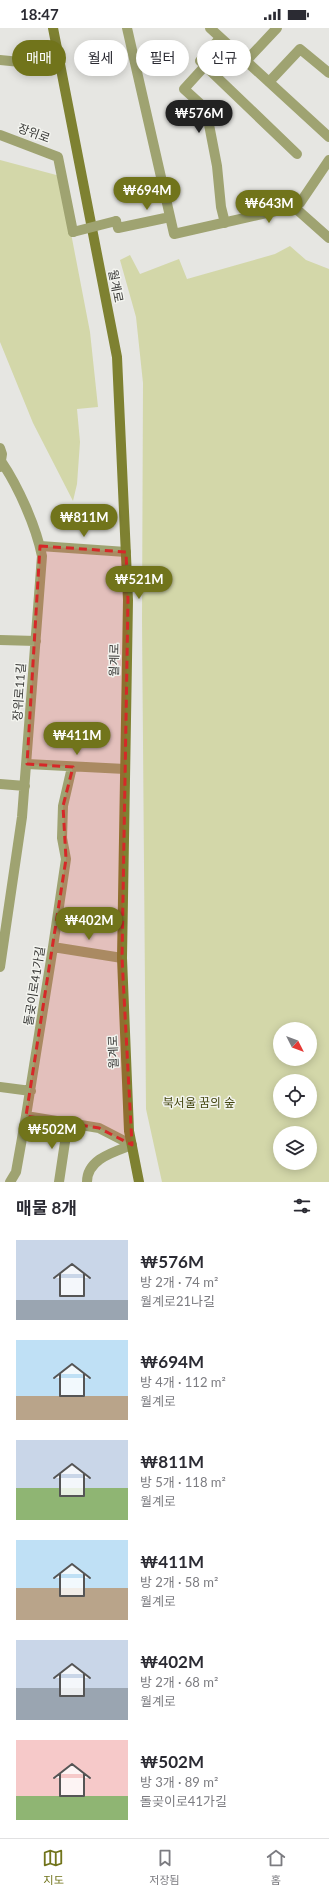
<!DOCTYPE html>
<html lang="ko">
<head>
<meta charset="utf-8">
<style>
	body { margin:0; font-family:Lato,"Noto Sans KR",sans-serif; background:#f7f7f7; color:#2b2b33; height:100vh; display:flex; flex-direction:column; font-size:15px; white-space:nowrap }
	* { box-sizing:border-box; margin:0 }
	p { font-size:13px; color:#7c7c81 }
	.icon { flex:none; width:22px; height:22px; fill:none; stroke:currentColor; stroke-width:2; stroke-linecap:round; stroke-linejoin:round }
	.map { position:relative; height:1154px; overflow:hidden }
	.side { display:flex; flex-direction:column; background:#fff; flex:1 }
	.side>* { flex:none }
	.top-card { position:absolute; left:12px; top:12px; width:305px; height:36px; display:flex; gap:8px }
	.needle { width:26px; rotate:132deg }
	.controls { position:absolute; left:273px; top:994px; display:grid; gap:8px }
	.controls a { display:grid; place-items:center; width:44px; height:44px; border-radius:50%; background:#fff; box-shadow:0 2px 10px #0003; font-size:20px }
	.price { position:absolute; translate:-50% -34px; padding:0 9px; border-radius:14px; background:#71741b; color:#fff; font-size:13px; line-height:26px; filter:drop-shadow(0 1px 2px #0008) }
	.price::after { content:''; position:absolute; left:50%; top:24px; width:12px; height:9px; margin-left:-6px; background:inherit; clip-path:polygon(0 0,100% 0,50% 100%) }
	.price.current { background:#222; color:#fff }
	ul { padding:0; list-style:none }
	li { display:flex; align-items:center; gap:12px; height:100px; padding:0 16px }
	li span { display:grid; place-items:center; flex:none; width:112px; height:80px; border-radius:0px; color:#555 }
	li>.icon { margin-inline-start:auto }
	span .icon { width:48px; height:48px; fill:#fffc; stroke-width:1 }
	li b { font-size:17px }
	h2 { display:flex; justify-content:space-between; align-items:center; height:48px; padding:0 16px; font-size:17px }
	.chip { padding:0 14px; border-radius:18px; background:#fff; box-shadow:0 2px 10px #0003; font-size:14px; line-height:36px }
	.chip.current { background:#71741b; color:#fff }
	.status { display:flex; justify-content:space-between; align-items:center; height:28px; padding:0 20px; background:#fff; direction:ltr }
	.status svg { height:11px; fill:currentColor }
	.tab-bar { display:flex; justify-content:space-around; align-items:center; height:56px; border-top:1px solid #e1e1e2; background:#fff; font-size:11px; color:#7c7c81 }
	.tab-bar a { display:grid; justify-items:center; gap:2px }
	.tab-bar .current { color:#71741b }
	.map>svg:first-child { display:block }
	.green { fill:#d3d7a9; fill-rule:evenodd }
	.lines { fill:none; stroke-linecap:round; stroke-linejoin:round }
	.street { stroke:#9fa371; stroke-width:10 }
	.secondary { stroke:#7e8131; stroke-width:10 }
	.street-bridge { stroke:#9fa371; stroke-width:10 }
	.marked { fill:#d62828; fill-opacity:0.2; stroke:#d62828; stroke-width:3; stroke-dasharray:8 5; stroke-linejoin:round }
	.labels { text-anchor:middle; dominant-baseline:central; stroke-width:3; stroke-linejoin:round; paint-order:stroke }
	.street-label { font-size:12px; fill:#393937; stroke:#f3f4ef }
	.park-label { font-size:12px; fill:#444711; stroke:#f3f4ef }
</style>
</head>
<body>
<div class="status"><b>18:47</b><svg viewBox="0 0 49 12"><path d="M0 12V9h3v3zM5 12V6h3v6zM10 12V3h3v9zM15 12V0h3v12zM26 1h20v11H26zM47 4h2v5h-2z"/></svg></div>
<div class="map">
<svg width="329" height="1154" viewBox="0 0 329 1154">
	<rect width="100%" height="100%" fill="#e6e6e2"/>
	<path class="green" d="M0 132 60 148 90 304 98 379 77 381 80 414 77 456 73 473 33 395 0 314Z
		M290 218 306 232 329 241V1154H162L146 1081 142 593 143 355 136 289 120 232 130 227 140 246 179 231 187 251 275 226ZM280 1001H310V1031H280ZM280 1053H310V1083H280ZM280 1105H310V1135H280Z"/>
	<g class="lines">
		<path class="street" d="M127 0 174 206 289 180 300 175 329 132
			M210 0 329 109
			M220 10 200 33 297 126
			M0 32 60 38
			M246 33 277 0
			M205 38 184 61 206 81 217 138 221 179 225 195
			M269 54 300 21 329 45
			M0 107 58 129 73 204
			M293 178 329 210
			M116 193 118 200 170 189
			M0 420 2 426 0 439
			M40 518 126 524
			M0 612 36 613
			M27 736 125 741
			M0 756 25 758
			M53 919 122 930
			M0 939 22 789 42 528C36 498 18 458 1 433
			M0 1059 31 1063
			M26 1088 99 1100 132 1117
			M10 1154 16 1144 26 1088 53 919 66 831 62 810 63 778 72 739
			M59 1154 68 1094
			M87 1154C87 1131 114 1124 132 1117"/>
		<path class="secondary" d="M53 0 117 329 128 572 122 930 129 1103 139 1154"/>
		<path class="street-bridge" d="M73 204 116 193"/>
	</g>
	<path class="marked" d="M40 518 126 524 128 572 122 930 132 1117 99 1100 26 1088 66 831 63 778 73 739 27 736Z"/>
	<g class="labels">
		<g class="street-label">
			<text transform="translate(34 105) rotate(20)">장위로</text>
			<text transform="translate(116 258) rotate(79)">월계로</text>
			<text transform="translate(114 632) rotate(-89)">월계로</text>
			<text transform="translate(19 664) rotate(-86)">장위로11길</text>
			<text transform="translate(34 958) rotate(-81)">돌곶이로41가길</text>
			<text transform="translate(113 1024) rotate(-92)">월계로</text>
		</g>
		<g class="park-label">
			<text x="199" y="1074">북서울 꿈의 숲</text>
		</g>
	</g>
</svg>
<div class="controls">
<a><svg class="needle" viewBox="-14 -14 28 28"><path d="M0-13l5 13h-10z" fill="#e53935"/><path d="M0 13l5-13h-10z" fill="#7c7c81"/></svg></a>
<a><svg class="icon" aria-label="locate" viewBox="0 0 24 24"><circle cx="12" cy="12" r="6"/><path d="M12 2v4M12 18v4M2 12h4M18 12h4"/></svg></a>
<a><svg class="icon" aria-label="layers" viewBox="0 0 24 24"><path d="M12 4l9 5-9 5-9-5zM3 14l9 5 9-5"/></svg></a>
</div>
<b class="price current" style="left:199px;top:106px">₩576M</b>
<b class="price" style="left:147px;top:183px">₩694M</b>
<b class="price" style="left:269px;top:196px">₩643M</b>
<b class="price" style="left:84px;top:510px">₩811M</b>
<b class="price" style="left:139px;top:572px">₩521M</b>
<b class="price" style="left:77px;top:728px">₩411M</b>
<b class="price" style="left:89px;top:913px">₩402M</b>
<b class="price" style="left:52px;top:1122px">₩502M</b>
<div class="top-card">
<a class="chip current">매매</a>
<a class="chip">월세</a>
<a class="chip">필터</a>
<a class="chip">신규</a>
</div>
</div>
<section class="side">
<h2>매물 8개<svg class="icon" aria-label="filters" viewBox="0 0 24 24"><path d="M4 7h16M4 17h16"/><circle cx="9" cy="7" r="2"/><circle cx="15" cy="17" r="2"/></svg></h2>
<ul>
<li><span style="background:linear-gradient(#c9d6e8 75%,#9aa5b1 0)"><svg class="icon" aria-label="home" viewBox="0 0 24 24"><path d="M3 11l9-7 9 7M6 9v11h12V9"/></svg></span><div><b>₩576M</b><p>방 2개 · 74 m²</p><p>월계로21나길</p></div></li>
<li><span style="background:linear-gradient(#bfe0f5 70%,#b9a48a 0)"><svg class="icon" aria-label="home" viewBox="0 0 24 24"><path d="M3 11l9-7 9 7M6 9v11h12V9"/></svg></span><div><b>₩694M</b><p>방 4개 · 112 m²</p><p>월계로</p></div></li>
<li><span style="background:linear-gradient(#c9d6e8 60%,#8fb573 0)"><svg class="icon" aria-label="home" viewBox="0 0 24 24"><path d="M3 11l9-7 9 7M6 9v11h12V9"/></svg></span><div><b>₩811M</b><p>방 5개 · 118 m²</p><p>월계로</p></div></li>
<li><span style="background:linear-gradient(#bfe0f5 60%,#b9a48a 0)"><svg class="icon" aria-label="home" viewBox="0 0 24 24"><path d="M3 11l9-7 9 7M6 9v11h12V9"/></svg></span><div><b>₩411M</b><p>방 2개 · 58 m²</p><p>월계로</p></div></li>
<li><span style="background:linear-gradient(#c9d6e8 60%,#9aa5b1 0)"><svg class="icon" aria-label="home" viewBox="0 0 24 24"><path d="M3 11l9-7 9 7M6 9v11h12V9"/></svg></span><div><b>₩402M</b><p>방 2개 · 68 m²</p><p>월계로</p></div></li>
<li><span style="background:linear-gradient(#f6c9c9 70%,#8fb573 0)"><svg class="icon" aria-label="home" viewBox="0 0 24 24"><path d="M3 11l9-7 9 7M6 9v11h12V9"/></svg></span><div><b>₩502M</b><p>방 3개 · 89 m²</p><p>돌곶이로41가길</p></div></li>
</ul>
</section>
<nav class="tab-bar">
<a class="current"><svg class="icon" aria-label="map" viewBox="0 0 24 24"><path d="M3 6l6-2 6 2 6-2v14l-6 2-6-2-6 2zM9 4v14M15 6v14"/></svg>지도</a>
<a><svg class="icon" aria-label="saved" viewBox="0 0 24 24"><path d="M7 4h10v16l-5-4-5 4z"/></svg>저장됨</a>
<a><svg class="icon" aria-label="home" viewBox="0 0 24 24"><path d="M3 11l9-7 9 7M6 9v11h12V9"/></svg>홈</a>
</nav>
</body>
</html>
